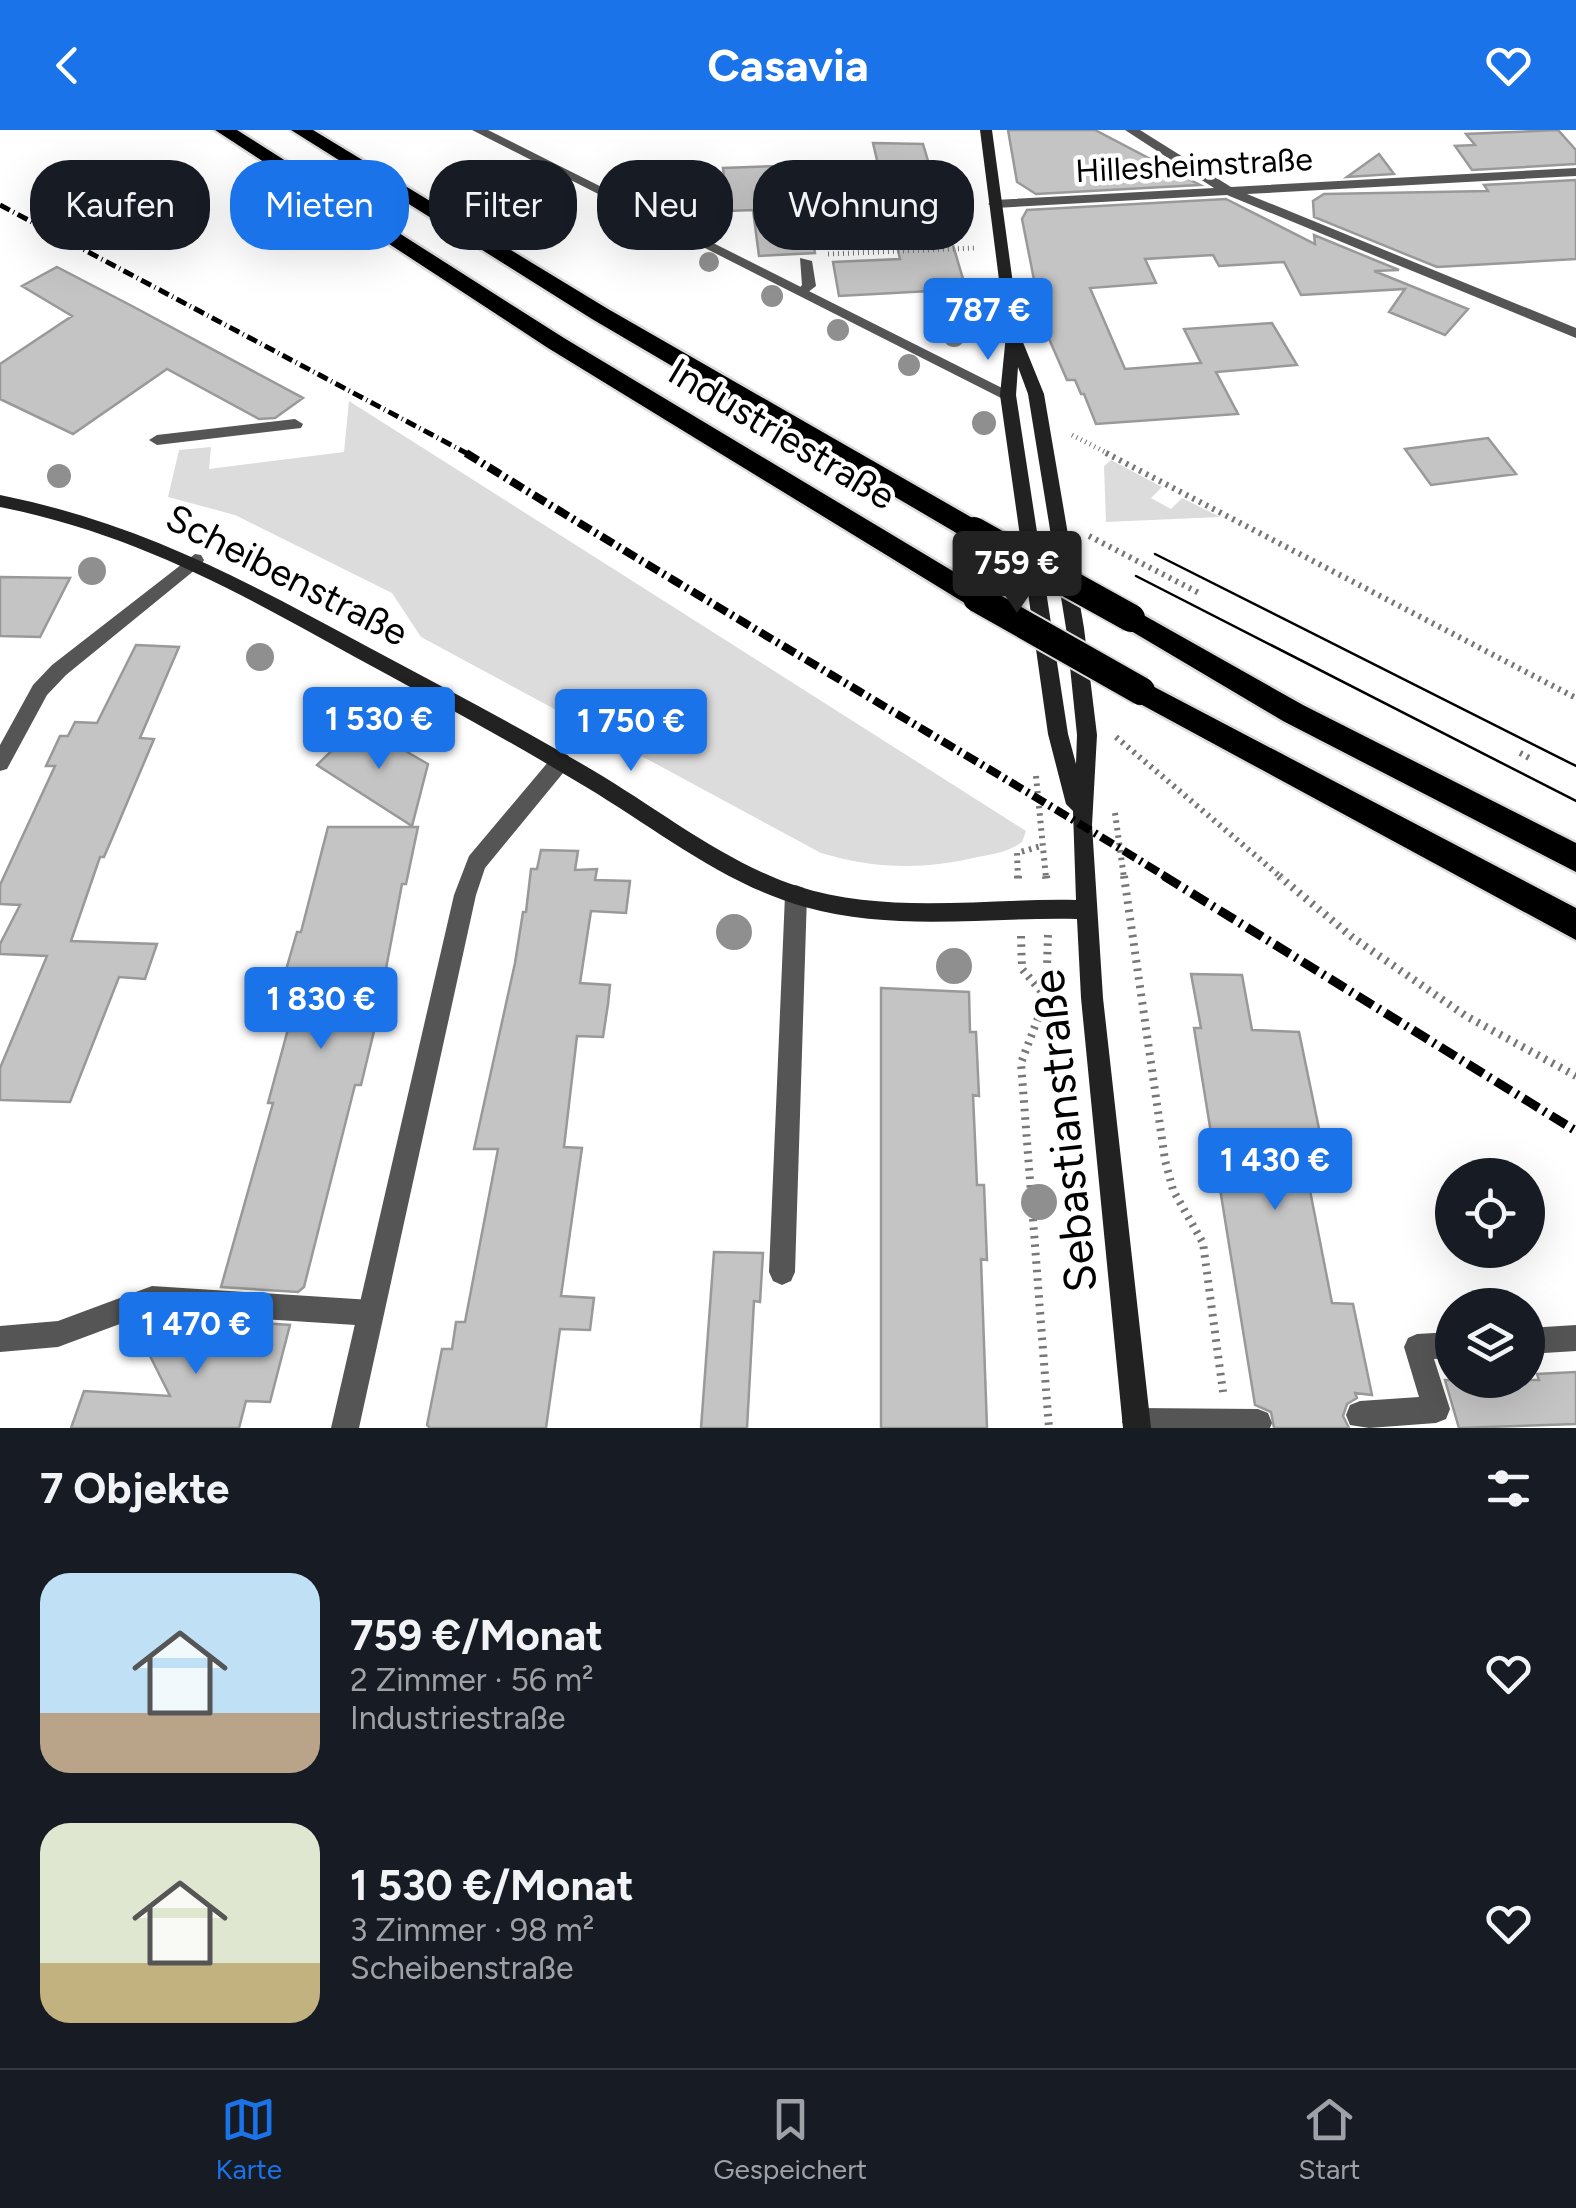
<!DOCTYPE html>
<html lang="de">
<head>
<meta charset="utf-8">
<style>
	body { margin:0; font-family:Figtree,sans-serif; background:#242831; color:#f1f3f6; height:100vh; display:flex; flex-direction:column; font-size:38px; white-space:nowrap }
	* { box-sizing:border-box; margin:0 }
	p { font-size:32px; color:#9ea1a6 }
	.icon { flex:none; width:55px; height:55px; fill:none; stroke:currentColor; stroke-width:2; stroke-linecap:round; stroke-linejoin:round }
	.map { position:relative; height:1298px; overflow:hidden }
	.details { display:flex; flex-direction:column; background:#171b24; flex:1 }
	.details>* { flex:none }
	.banner { position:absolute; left:30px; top:30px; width:1000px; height:90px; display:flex; gap:20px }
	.fabs { position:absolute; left:1435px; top:1028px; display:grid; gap:20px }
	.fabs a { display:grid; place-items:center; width:110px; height:110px; border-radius:50%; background:#171b24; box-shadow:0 10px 40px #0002; font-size:50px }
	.price { position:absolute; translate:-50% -85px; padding:0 22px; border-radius:10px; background:#1a73e8; color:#fff; font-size:32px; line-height:65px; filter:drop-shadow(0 2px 5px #0008) }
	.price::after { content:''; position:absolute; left:50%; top:60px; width:30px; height:22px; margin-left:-15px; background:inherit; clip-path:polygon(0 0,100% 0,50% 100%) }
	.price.active { background:#222; color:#fff }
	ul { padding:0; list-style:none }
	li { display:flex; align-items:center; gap:30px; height:250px; padding:0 40px }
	li span { display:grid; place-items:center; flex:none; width:280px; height:200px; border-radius:30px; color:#555 }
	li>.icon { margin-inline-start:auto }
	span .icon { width:120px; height:120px; fill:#fffc; stroke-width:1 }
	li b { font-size:42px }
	h2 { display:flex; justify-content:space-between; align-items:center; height:120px; padding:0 40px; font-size:42px }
	.pill { padding:0 35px; border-radius:40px; background:#171b24; box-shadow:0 10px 40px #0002; font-size:35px; line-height:90px }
	.pill.active { background:#1a73e8; color:#fff }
	header { display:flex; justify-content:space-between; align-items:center; height:130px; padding:0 40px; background:#1a73e8; color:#fff; font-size:45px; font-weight:700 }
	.tabs { display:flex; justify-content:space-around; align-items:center; height:140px; border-top:2px solid #363941; background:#171b24; font-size:28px; color:#9ea1a6 }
	.tabs a { display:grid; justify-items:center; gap:5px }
	.tabs .active { color:#1a73e8 }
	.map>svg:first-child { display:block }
	.green { fill:#dcdcdc }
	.building { fill:#c4c4c4; stroke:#999; stroke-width:2.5 }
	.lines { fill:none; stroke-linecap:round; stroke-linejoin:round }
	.highway-casing { stroke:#dbdbdb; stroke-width:5 }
	.path-far2 { stroke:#777; stroke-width:5; stroke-dasharray:1 4; stroke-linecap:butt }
	.path-far1 { stroke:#777; stroke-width:6; stroke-dasharray:2.5 5; stroke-linecap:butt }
	.path { stroke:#777; stroke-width:8; stroke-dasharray:2.5 6; stroke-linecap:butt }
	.lane { fill:#555; fill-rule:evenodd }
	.street { fill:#555; fill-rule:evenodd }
	.secondary { fill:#222; fill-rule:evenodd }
	.highway { fill:#000; fill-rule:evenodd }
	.tram { stroke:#000; stroke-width:2.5 }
	.rail-far2 { stroke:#000; stroke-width:5; stroke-dasharray:11 4 1 4; stroke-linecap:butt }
	.rail-far1 { stroke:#000; stroke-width:8; stroke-dasharray:14 5 2.5 5; stroke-linecap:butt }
	.rail { stroke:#000; stroke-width:9; stroke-dasharray:18 6 2.5 6; stroke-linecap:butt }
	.highway-bridge-casing { stroke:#dbdbdb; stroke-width:32; stroke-linecap:butt }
	.highway-bridge { stroke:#000; stroke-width:28 }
	.tree { fill:#8f8f8f }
	.labels { text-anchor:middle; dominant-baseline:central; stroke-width:9; stroke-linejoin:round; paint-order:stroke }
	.far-street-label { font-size:32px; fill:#000; stroke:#fff }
	.street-label { font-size:38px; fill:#000; stroke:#fff }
	.near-street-label { font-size:45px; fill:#000; stroke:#fff }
</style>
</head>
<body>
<header><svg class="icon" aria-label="back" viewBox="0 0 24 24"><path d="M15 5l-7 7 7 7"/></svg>Casavia<svg class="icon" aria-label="heart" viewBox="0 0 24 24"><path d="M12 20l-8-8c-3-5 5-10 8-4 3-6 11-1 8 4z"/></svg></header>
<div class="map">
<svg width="1576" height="1298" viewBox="0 0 1576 1298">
	<rect width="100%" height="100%" fill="#fff"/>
	<path class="green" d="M349 271 1026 701 1022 712C1009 722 993 724 978 727 922 740 875 739 821 723L421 507 392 463 235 385 168 367 179 320 211 317 209 339 344 322Z
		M1111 330 1162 357 1151 368 1171 379 1182 368 1220 387 1106 392 1104 336Z"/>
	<path class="building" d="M1008 0H1095L1200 55 1036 64 1017 52Z
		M1558 0 1576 20V34L1472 40 1455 16 1475 15 1466 4Z
		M873 13 923 14 966 159 839 166 833 132 900 129Z
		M1379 24 1394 44 1347 47Z
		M779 36 785 78 807 77 815 123 759 126 753 80 728 81 723 38Z
		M1576 50V129L1437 137 1314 87 1313 71 1324 64 1488 61 1484 55Z
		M1226 69 1315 114 1314 105 1399 140 1374 141 1468 179 1445 205 1389 182 1405 159 1301 165 1284 132 1219 136 1213 125 1145 129 1156 153 1090 158 1125 239 1201 233 1184 199 1272 193 1297 235 1216 242 1238 284 1096 294 1084 264H1081L1075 250H1067L1043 195 1022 89 1027 80Z
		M57 137 132 176 303 268 275 288 259 289 167 239 73 304 0 269V234L72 186 22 156Z
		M1488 308 1516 344 1431 355 1405 319Z
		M0 447 70 448 40 507 0 506Z
		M136 515 179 517 140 608 154 609 113 706 104 727H100L71 811 157 814 145 849 119 847 70 972 0 970V938L47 826 0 824V814L20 775 0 774V755L55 636H46L60 606H68L75 592 97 593Z
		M359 594 428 634 412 696 317 635Z
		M328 697H418L406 754H402L375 897 361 955H355L304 1157 298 1162 221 1157 273 973H268L304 840H286L297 802H301Z
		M541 720 578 721 575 740 597 739 595 750 630 751 626 783 591 781 580 853 610 855 608 874 603 907 577 906 564 1017 582 1018 561 1166 594 1168 590 1200 560 1199 546 1298H430L427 1295 442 1219H452L456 1192H465L498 1019H474L515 833 523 782H526L531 739H537Z
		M1191 844 1242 845 1252 900 1299 902 1328 1042 1306 1040 1332 1173 1353 1174 1372 1265 1355 1263 1357 1268 1347 1274 1343 1286 1349 1298H1274L1271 1282 1255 1275 1194 898H1201Z
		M881 858 969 862 970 902H976L979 966 973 965 977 1055H984L987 1130 981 1129 987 1298H881Z
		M714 1122 763 1123 760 1172 754 1171 747 1298H701Z
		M159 1186 290 1195 270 1272 246 1271 239 1298H71L84 1261 170 1266 148 1222Z
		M1576 1242V1294L1459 1298 1445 1250H1539L1537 1244Z"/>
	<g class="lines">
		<g class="highway-casing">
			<path id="highway" d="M215 0H237L564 208 986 461 990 468 986 475H968L548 218Z
				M291 0H313L608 179 983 394 987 401 983 408H965L592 189Z
				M1131 478 1303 575 1576 713V742L1283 591 1121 495 1117 488 1121 481Z
				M1141 550 1576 778V810L1131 569 1127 561 1131 553Z"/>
		</g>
		<path class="path-far2" d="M688 64 707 63 708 78 693 79
			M828 124 976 118
			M1072 305 1111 325"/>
		<path class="path-far1" d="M1106 323 1576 568
			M1089 406 1199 463
			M1116 607 1282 748
			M1520 623 1533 630
			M1036 646 1046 748
			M1115 683 1124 748
			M1018 748 1017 723 1041 716"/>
		<path class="path" d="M1018 746V753
			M1046 746 1047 753
			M1124 746 1165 1030 1173 1060 1203 1113 1223 1262
			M1279 746 1352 807 1466 886 1576 946
			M1048 805 1046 867 1021 933 1049 1298
			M1021 806 1022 839 1046 867H1064"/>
		<path class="lane" d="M800 128 812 131 816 156 803 166 796 162 802 155Z
			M295 289 303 294 301 298 157 315 149 310 157 305Z
			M796 755 804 758 807 765 795 1142 791 1151 782 1155 773 1151 769 1142 785 765 788 758Z
			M152 1156 371 1170 380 1174 384 1183 380 1192 371 1196 152 1182 58 1217 0 1222V1196L58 1191Z
			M1576 1195V1221L1528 1224V1198Z
			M1452 1202V1228L1434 1229 1450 1279 1446 1289 1436 1293 1369 1298 1350 1295 1346 1285 1350 1275 1360 1271 1419 1267 1404 1217 1408 1208 1417 1204Z
			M1136 1278 1258 1279 1268 1283 1272 1293 1270 1298H1125L1122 1292 1126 1282Z"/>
		<path class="street" d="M472 0H488L1016 265 1008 270 1003 269Z
			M1125 0H1140L1231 57 1576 38V46L1247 64 1576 198V208L1227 65 995 78 988 74 995 70 1214 58Z
			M195 424 201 425 204 430 201 435 66 545 47 565 7 639 0 641V615L33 555 52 535Z
			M561 623 568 625 571 631 568 637 485 738 476 765 359 1298H331L454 765 469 726 554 625Z"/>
		<path class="secondary" d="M980 0H992L1020 205 1044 264 1084 498 1097 605 1092 695 1103 868 1151 1298H1123L1081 868 1077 789C986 787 894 802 805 777 725 755 656 699 586 657 510 611 432 569 355 527 236 461 135 404 0 377V365C140 393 244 450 368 517 444 558 520 597 594 641 660 680 724 732 797 756 886 785 984 768 1076 770L1073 681 1066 674 1048 604 1000 265 1006 205ZM1018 237 1028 264 1066 498 1077 605 1076 634 1068 604 1016 265Z"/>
		<use href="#highway" class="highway"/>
		<path class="tram" d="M1155 424 1576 636
			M1136 446 1576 671"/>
		<path class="rail-far2" d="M0 75 470 325"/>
		<path class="rail-far1" d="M466 323C698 468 935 604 1168 748"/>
		<path class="rail" d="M1164 746 1576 1001"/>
		<g class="highway-bridge-casing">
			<path id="highway-bridge" d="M974 401 1131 488
				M977 468 1141 561"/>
		</g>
		<use href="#highway-bridge" class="highway-bridge"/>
	</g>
	<g class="tree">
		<circle cx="650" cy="102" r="10"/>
		<circle cx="709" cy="132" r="10"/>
		<circle cx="772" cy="166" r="11"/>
		<circle cx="988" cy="171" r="11"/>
		<circle cx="838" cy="200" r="11"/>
		<circle cx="954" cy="206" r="11"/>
		<circle cx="909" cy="235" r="11"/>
		<circle cx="984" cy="293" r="12"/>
		<circle cx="59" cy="346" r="12"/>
		<circle cx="92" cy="441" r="14"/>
		<circle cx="260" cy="527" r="14"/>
		<circle cx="734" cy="802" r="18"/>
		<circle cx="954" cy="836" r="18"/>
		<circle cx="1039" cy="1072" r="18"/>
	</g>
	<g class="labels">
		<g class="far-street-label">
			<text transform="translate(1194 35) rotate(-3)">Hillesheimstraße</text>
		</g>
		<g class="street-label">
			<text transform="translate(782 304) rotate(31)">Industriestraße</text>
			<text transform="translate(287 445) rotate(27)">Scheibenstraße</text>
		</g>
		<g class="near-street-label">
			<text transform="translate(1064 1001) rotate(-96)">Sebastianstraße</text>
		</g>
	</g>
</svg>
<div class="fabs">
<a><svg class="icon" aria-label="locate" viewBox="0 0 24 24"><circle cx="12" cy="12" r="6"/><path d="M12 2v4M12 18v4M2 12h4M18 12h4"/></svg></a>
<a><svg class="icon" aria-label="layers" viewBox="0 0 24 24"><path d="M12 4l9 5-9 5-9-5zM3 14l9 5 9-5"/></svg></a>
</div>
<b class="price" style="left:988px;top:233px">787 €</b>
<b class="price active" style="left:1017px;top:486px">759 €</b>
<b class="price" style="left:379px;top:642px">1 530 €</b>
<b class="price" style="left:631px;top:644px">1 750 €</b>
<b class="price" style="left:321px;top:922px">1 830 €</b>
<b class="price" style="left:1275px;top:1083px">1 430 €</b>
<b class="price" style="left:196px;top:1247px">1 470 €</b>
<div class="banner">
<a class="pill">Kaufen</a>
<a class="pill active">Mieten</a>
<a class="pill">Filter</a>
<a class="pill">Neu</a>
<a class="pill">Wohnung</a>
</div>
</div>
<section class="details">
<h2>7 Objekte<svg class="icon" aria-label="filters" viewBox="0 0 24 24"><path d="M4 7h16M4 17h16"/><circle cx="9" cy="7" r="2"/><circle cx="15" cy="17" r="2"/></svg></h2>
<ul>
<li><span style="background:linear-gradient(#bfe0f5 70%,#b9a48a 0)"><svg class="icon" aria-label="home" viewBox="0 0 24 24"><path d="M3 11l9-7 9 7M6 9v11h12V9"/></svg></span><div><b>759 €/Monat</b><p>2 Zimmer · 56 m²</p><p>Industriestraße</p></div><svg class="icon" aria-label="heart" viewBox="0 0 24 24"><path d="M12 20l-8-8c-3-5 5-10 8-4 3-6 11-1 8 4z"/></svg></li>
<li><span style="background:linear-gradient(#dfe7d0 70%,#c2b280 0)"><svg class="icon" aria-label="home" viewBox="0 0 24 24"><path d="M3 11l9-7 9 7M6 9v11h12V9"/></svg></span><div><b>1 530 €/Monat</b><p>3 Zimmer · 98 m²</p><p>Scheibenstraße</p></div><svg class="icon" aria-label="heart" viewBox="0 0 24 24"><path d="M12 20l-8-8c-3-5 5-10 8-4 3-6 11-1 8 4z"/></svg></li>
</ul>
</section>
<nav class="tabs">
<a class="active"><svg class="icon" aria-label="map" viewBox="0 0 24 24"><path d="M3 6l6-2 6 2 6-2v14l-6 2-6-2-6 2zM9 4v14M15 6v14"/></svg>Karte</a>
<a><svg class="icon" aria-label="saved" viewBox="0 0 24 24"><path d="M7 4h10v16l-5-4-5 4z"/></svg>Gespeichert</a>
<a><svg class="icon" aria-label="home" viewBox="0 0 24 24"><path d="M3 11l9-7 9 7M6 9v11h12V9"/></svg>Start</a>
</nav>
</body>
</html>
